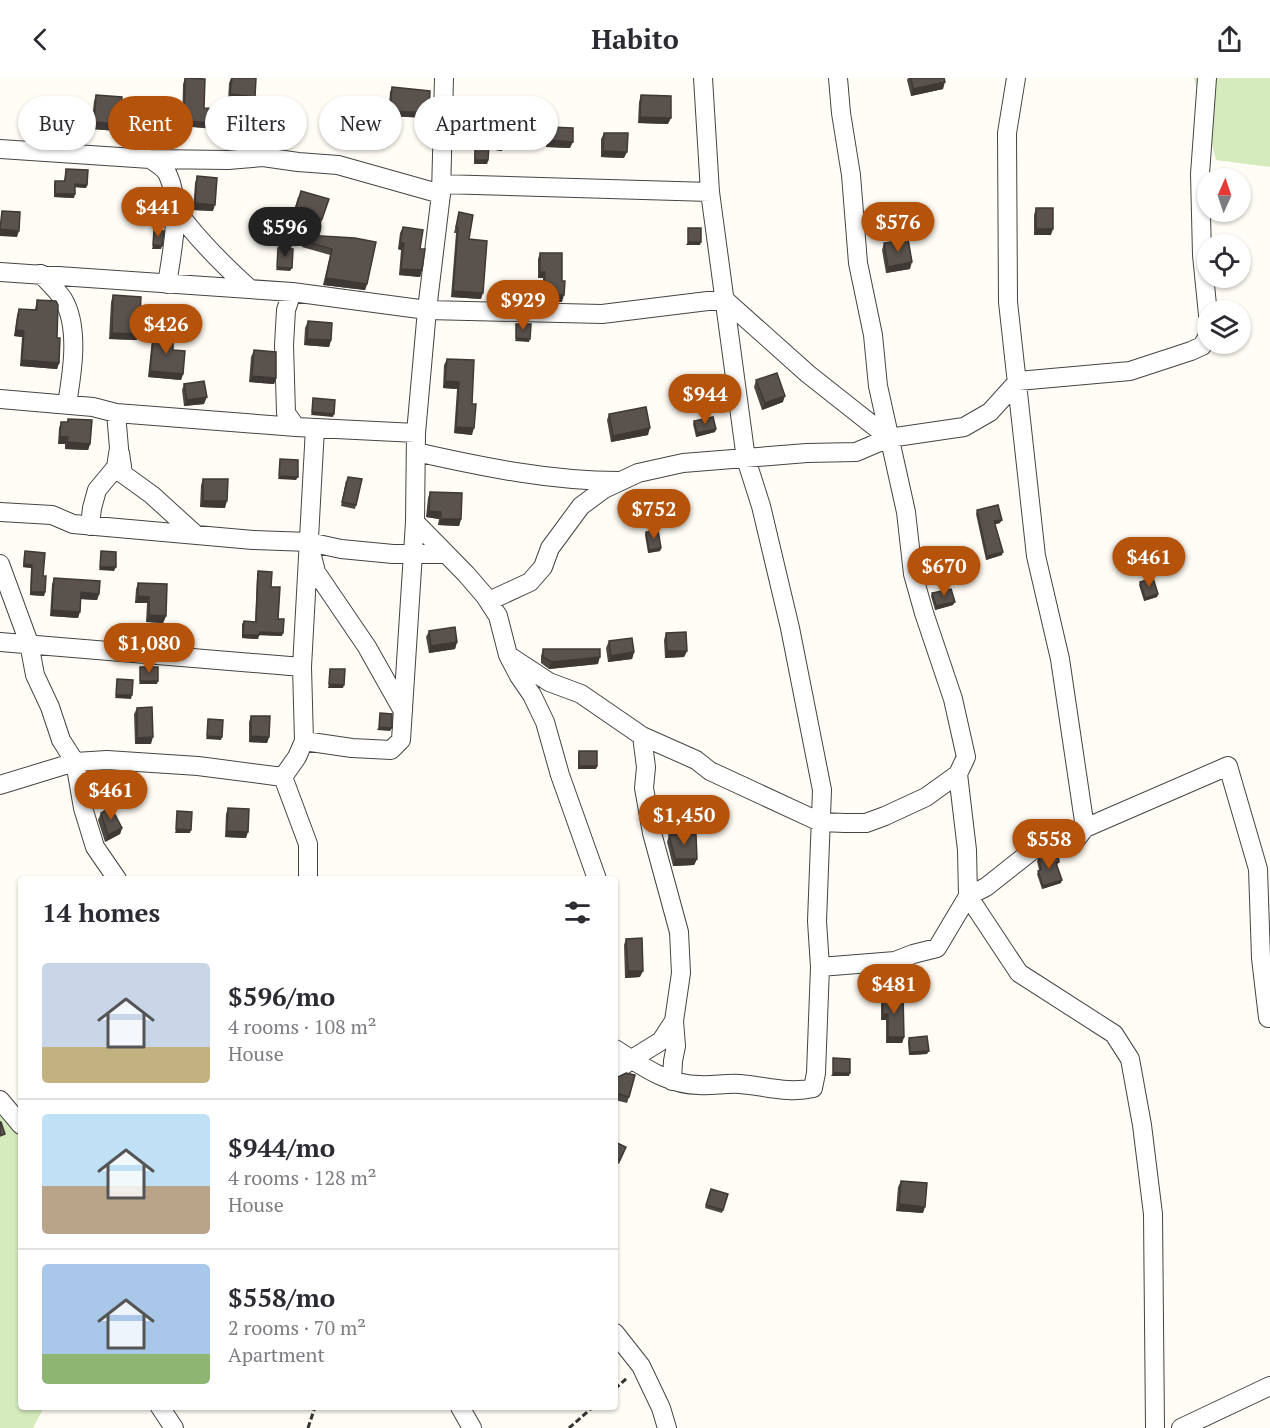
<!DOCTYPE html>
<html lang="en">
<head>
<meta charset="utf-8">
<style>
	body { margin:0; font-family:"PT Serif",serif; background:#f2f2f3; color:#2b2b33; height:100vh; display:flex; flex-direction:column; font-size:22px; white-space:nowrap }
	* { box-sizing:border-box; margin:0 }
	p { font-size:20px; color:#7c7c81 }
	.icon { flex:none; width:33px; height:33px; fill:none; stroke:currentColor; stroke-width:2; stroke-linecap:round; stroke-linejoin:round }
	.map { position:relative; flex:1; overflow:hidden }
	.panel { position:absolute; left:18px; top:798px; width:600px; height:534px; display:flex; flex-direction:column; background:#fff; border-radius:6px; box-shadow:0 2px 4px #0004 }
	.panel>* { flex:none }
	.hud { position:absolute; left:18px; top:18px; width:600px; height:54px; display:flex; gap:12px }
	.needle { width:39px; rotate:3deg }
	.fabs { position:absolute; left:1197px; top:90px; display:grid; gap:12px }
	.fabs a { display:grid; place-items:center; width:54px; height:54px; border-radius:50%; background:#fff; box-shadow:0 2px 4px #0004; font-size:30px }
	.price { position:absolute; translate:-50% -51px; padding:0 14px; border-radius:21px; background:#b45309; color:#fff; font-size:20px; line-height:39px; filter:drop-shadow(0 2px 3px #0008) }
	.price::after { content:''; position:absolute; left:50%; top:36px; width:18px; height:14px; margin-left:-9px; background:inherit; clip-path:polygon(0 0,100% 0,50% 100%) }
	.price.active { background:#222; color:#fff }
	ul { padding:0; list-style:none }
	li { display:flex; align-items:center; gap:18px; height:150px; padding:0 24px }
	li+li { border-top:2px solid #e1e1e2 }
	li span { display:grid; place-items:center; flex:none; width:168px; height:120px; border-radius:6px; color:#555 }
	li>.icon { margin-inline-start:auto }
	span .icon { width:72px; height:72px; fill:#fffc; stroke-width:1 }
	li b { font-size:26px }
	h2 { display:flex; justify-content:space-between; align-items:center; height:72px; padding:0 24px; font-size:26px }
	.chip { padding:0 21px; border-radius:27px; background:#fff; box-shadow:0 2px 4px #0004; font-size:21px; line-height:54px }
	.chip.active { background:#b45309; color:#fff }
	header { display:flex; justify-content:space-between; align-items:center; height:78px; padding:0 24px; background:#fff; font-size:27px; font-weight:800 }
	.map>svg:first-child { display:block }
	.green { fill:#d5ebbd }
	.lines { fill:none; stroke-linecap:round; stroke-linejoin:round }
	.street-casing { stroke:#444; stroke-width:20 }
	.path { stroke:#333; stroke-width:3; stroke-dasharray:6 3; stroke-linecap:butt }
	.street { stroke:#fff; stroke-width:18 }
	.wall { fill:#4d4742 }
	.shaded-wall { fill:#3f3936 }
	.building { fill:#5a524d; stroke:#3f3936; stroke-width:1.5 }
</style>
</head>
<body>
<header><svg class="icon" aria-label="back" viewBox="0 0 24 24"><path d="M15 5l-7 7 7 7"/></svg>Habito<svg class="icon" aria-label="share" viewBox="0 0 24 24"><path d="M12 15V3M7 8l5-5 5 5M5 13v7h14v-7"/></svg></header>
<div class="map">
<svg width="1270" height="1350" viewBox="0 0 1270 1350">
	<rect width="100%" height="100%" fill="#fffdf5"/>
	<path class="green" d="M1194 0H1270V89L1216 82Z
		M0 1015 21 1045V1329H44L33 1350H0Z"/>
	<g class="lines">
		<g class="street-casing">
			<path id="street" d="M838 0 841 35 851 97 858 185 873 257 878 308 906 434 913 496 924 535 953 621 966 679 958 696 967 772 968 818 1019 895 1114 956 1130 981 1142 1047 1153 1136 1155 1350
				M1016 0 1007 55 1008 224 1036 478 1060 581 1085 750
				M1207 0 1200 96 1202 177 1208 237
				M0 71 150 81 228 82 263 79 298 84 338 87 441 116
				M150 81C156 85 165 90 168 97 182 127 172 174 167 206
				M441 106 710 114
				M174 129C196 160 221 185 250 211
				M0 194 292 214 427 232 602 236 724 221 808 296 889 360
				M41 196C48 204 57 212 63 221 80 249 72 296 67 326
				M292 214 286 232 284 267 286 335 296 349
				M0 321 93 329 116 335 296 349 416 355
				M416 374C483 389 550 403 619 403
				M120 375 123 396 152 417 196 457
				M0 434 52 437 73 446 253 462 309 464 341 471 393 476H446
				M415 444 466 496 485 518 498 538 508 577 519 598 532 617 545 644 560 697 597 801
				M90 448 92 430 97 412 116 389 119 370 116 335
				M312 478 316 494 367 569 403 633
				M0 486 29 565 35 597 50 629 61 662 75 684 83 730 95 769 117 801
				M489 523 530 504 543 489 550 470 581 428 604 411 638 395 683 385 807 375 856 374 889 360 964 349 990 334 1018 303 1130 293 1191 273 1202 268 1208 258
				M0 564 302 589
				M508 577 549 604 581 616 642 658 696 682 710 693 820 744 845 745H866L885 738 926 719 958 696
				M642 658 646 689 644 710 652 755 679 854 681 895 674 943 676 968 673 983 672 1003
				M304 663 352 670 391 672 401 662 415 444 416 355 427 232 441 116 444 0
				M283 699 297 679 304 663 302 589 315 350
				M283 699 308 766V801
				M0 707 75 684 107 682 198 688 283 699
				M820 889 895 883 913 876 937 870 968 818 986 809 1033 772 1074 764 1085 750 1228 688 1258 791 1261 880 1268 940
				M615 971C641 987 667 1007 699 1007 712 1008 726 1005 740 1006 765 1008 789 1016 813 1010L816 995 820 889 817 843 822 712 790 550 761 428 746 381 710 114 703 0
				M615 994 632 981 661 963 674 943
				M0 1022 21 1047
				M615 1255 641 1288 661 1330 667 1350
				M160 1329 174 1350
				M460 1329 472 1350
				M1181 1350 1270 1308"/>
		</g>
		<path class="path" d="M615 1311 627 1300
			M308 1350 315 1329
			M569 1350 593 1329"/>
		<use href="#street" class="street"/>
	</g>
	<path class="wall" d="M185 0 215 51 182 48 183 6Z
		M231 0H251L252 25 228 23 229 5Z
		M908 0H944L943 11 911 18 907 2Z
		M392 9 427 40 388 38 390 14Z
		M96 17 118 53 91 51 94 23Z
		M641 17 668 46 638 45 639 24Z
		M490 26 502 73 489 71 488 82 487 86H474L475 51 476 47 488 48 489 29Z
		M549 49 570 70 546 69 547 55Z
		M604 55 624 80 601 79V61Z
		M66 91 87 107 86 110 75 109 74 120 54 119V106L55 103H64Z
		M197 98 213 133 193 132 195 105Z
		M298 119 329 121 320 148 292 139Z
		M1036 130 1051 157H1034V137Z
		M459 134 469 161 481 221 451 219 456 155H454Z
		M403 149 420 171 422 192 420 199 399 197 401 172 398 171 400 155Z
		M305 157 376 164 367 206 365 212 323 207 330 177 302 169Z
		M884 165 910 191 886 195 882 172Z
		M540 175 562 224 542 223 543 200H538V181Z
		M113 217 137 262 109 261 111 224Z
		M37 222 57 260 59 285 57 291 20 288 22 259 14 258 17 237 19 231H35Z
		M308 243 331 262 329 269 304 267 305 250Z
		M154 254 173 272 183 296 181 302 148 299 152 260Z
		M254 272 276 300 274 306 249 304 251 279Z
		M447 281 472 326V357L454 355 457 311 443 310 444 287Z
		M756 302 783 324 762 332 754 309Z
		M184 306 204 326 184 328 182 312Z
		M609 336 648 357 611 364 607 342Z
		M68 341 90 366 88 372 65 371V366H58L59 350 61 344H67Z
		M694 343 716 351 715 354 696 359 693 346Z
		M203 401 225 430 200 429 201 407Z
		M346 402 356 427 355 431 341 428Z
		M430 414 461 441 459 448 438 447 439 441 426 439 428 420Z
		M977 432 1000 445 995 446 1002 477 986 482 976 436Z
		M646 454 661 470 660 473 648 475 645 457Z
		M25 473 45 514 44 518 30 517 31 490 23 489 24 476Z
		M258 493 271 509 282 558 259 557 258 561 242 560V546L244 543 255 544 257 497Z
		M54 500 99 516 97 522 81 521 78 540 50 538 52 506Z
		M1140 504 1158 516 1157 519 1144 523 1139 507Z
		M138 505 166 538 163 545 146 544 147 525H135L136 511Z
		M932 515 953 527 935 532 931 518Z
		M429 553 457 564 455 571 429 575 426 559Z
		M666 555 687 573 684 579 665 580 664 562Z
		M609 563 634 574 632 581 608 584 606 570Z
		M543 571 598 586 549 591 541 585V578Z
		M137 630 151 666H135L134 636Z
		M251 638 269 659 267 665 249 664V644Z
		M579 673 597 688 596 691H578V676Z
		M228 730 246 760 225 759 226 736Z
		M101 735 122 750 120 756 105 764 98 742Z
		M669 757 697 781 694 787 673 788 667 764Z
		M1039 779 1059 784 1057 787 1061 805 1042 811 1037 796 1039 792 1037 783Z
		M626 861 640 899 625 900 624 867Z
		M883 917 904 959 902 965H886V942H881V923Z
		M909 960 927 976 909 977 908 964Z
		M618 999 629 1019 627 1025 615 1022V1005Z
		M615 1064 626 1069 619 1086 615 1084Z
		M901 1103 923 1135 896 1133 898 1109Z
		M711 1111 728 1116 722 1135 705 1130Z"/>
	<path class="shaded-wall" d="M945 4 943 11 911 18 913 11Z
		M230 16 255 19 252 25 228 23Z
		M390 33 429 35 427 40 388 38Z
		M640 39 671 40 668 46 638 45Z
		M42 40 56 41 55 44 41 43Z
		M184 43 217 45 215 51 182 48Z
		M94 44 120 46 118 53 91 51Z
		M549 62 573 64 570 70 546 69Z
		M489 68 504 69 502 73 488 71Z
		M603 73 627 74 624 80 601 79Z
		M475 82H488L487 86H474Z
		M75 106 87 107 86 110 74 109Z
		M55 116H75L74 120 54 119Z
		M195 125 215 127 213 133 193 132Z
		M0 151 19 153 17 159 0 158Z
		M1036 151H1053L1051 157H1034Z
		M688 164H701L700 167H686Z
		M400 165H404L401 172 398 171Z
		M153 167 162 168 161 171H152Z
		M912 184 910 191 886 195 888 189Z
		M277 189 292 190 290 193 276 192Z
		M401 191 422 192 420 199 399 197Z
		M540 194H545L543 200H538Z
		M326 200 367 206 365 212 323 207Z
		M453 213 483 215 481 221 451 219Z
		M544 217H564L562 224 542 223Z
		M16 252 24 253 22 259 14 258Z
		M112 255 139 256 137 262 109 261Z
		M516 260 530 261 529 264 515 263Z
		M307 261 331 262 329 269 304 267Z
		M22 282 59 285 57 291 20 288Z
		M150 293 183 296 181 302 148 299Z
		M252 298 276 300 274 306 249 304Z
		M445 303 459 304 457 311 443 310Z
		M785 318 783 324 762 332 765 325Z
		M207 319 204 326 184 328 187 322Z
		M312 334 334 336 333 339 311 337Z
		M456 349 474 350 472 357 454 355Z
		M650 350 648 357 611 364 613 358Z
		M716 351 715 354 696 359 697 355Z
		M60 359H68L65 366H58Z
		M67 364 90 366 88 372 65 371Z
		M279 398 298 399 296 402 278 401Z
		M203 423H227L225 430 200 429Z
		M429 433 441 434 439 441 426 439Z
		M441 441H461L459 448 438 447Z
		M1002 442 1000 445 993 447 994 443Z
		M661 470 660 473 648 475 649 472Z
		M1003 474 1002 477 986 482 987 478Z
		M24 486 32 487 31 490 23 489Z
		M100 489H116L114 493 99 492Z
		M31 514H45L44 518 30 517Z
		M81 514 99 516 97 522 79 521Z
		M1158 516 1157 519 1144 523 1145 520Z
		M138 518 149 519 147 525H135Z
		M955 524 953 527 935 532 936 528Z
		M52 532 80 534 78 540 50 538Z
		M149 537 166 538 163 545 146 544Z
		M260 554 283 555 282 558 258 557Z
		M243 557H259L258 561 242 560Z
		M457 564 455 571 429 575 431 568Z
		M667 573H687L684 579 665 580Z
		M634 574 632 581 608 584 611 578Z
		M600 579 598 586 549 591 552 584Z
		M140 603H158L157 606H139Z
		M329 606 344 607 343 610H328Z
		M116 617H132L131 621 115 620Z
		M379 649 392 650 390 653 377 652Z
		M207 658 222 659 221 662 206 661Z
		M251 658 269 659 267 665 249 664Z
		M153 659 151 666H135L137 660Z
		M579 688H597L596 691H578Z
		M122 750 120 756 105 764 108 757Z
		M176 751 191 752 190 755H175Z
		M227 753 248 754 246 760 225 759Z
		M675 781H697L694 787 673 788Z
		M1062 802 1061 805 1042 811 1043 808Z
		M628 893H643L640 899 625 900Z
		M883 936H888L886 942H881Z
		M888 959H904L902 965H886Z
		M929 973 927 976 909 977 910 974Z
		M833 995H850L849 998H831Z
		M899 1126 925 1129 923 1135 896 1133Z"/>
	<path class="building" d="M185 0 205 1 204 30 218 31 217 45 184 43Z
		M232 0H256L255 19 230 16Z
		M911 0H944L945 4 913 11Z
		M392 9 430 13 429 35 390 33Z
		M96 17 122 19 120 46 94 44Z
		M641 17 671 18V40L640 39Z
		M43 20 58 21 56 41 42 40Z
		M490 26H505L504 69 489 68 488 82H475L476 47 489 48Z
		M549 49 573 50V64L549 62Z
		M604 55H628L627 74 603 73Z
		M66 91 88 92 87 107 75 106V116H55V103H65Z
		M197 98 217 100 215 127 195 125Z
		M301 113 329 121 322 141 295 133Z
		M1036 130H1053V151H1036Z
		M2 133 20 134 19 153 0 151Z
		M459 134 473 137 469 161 487 163 483 215 453 213 458 150 456 149Z
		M403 149 423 152 420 171H425L422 192 401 191 404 165H400Z
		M688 150H701V164H688Z
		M154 152 164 153 162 168 153 167Z
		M305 157 355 160 376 164 367 206 326 200 332 171 304 163Z
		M908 161 912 184 888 189 884 165Z
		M278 170 293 171 292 190 277 189Z
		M540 175H562V203H565L564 217H544L545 194H540Z
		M113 217 141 219 139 256 112 255Z
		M37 222 56 223 58 227 57 260H60L59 285 22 282 24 253 16 252 19 231 37 232Z
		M308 243 332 245 331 262 307 261Z
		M516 246H531L530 261 516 260Z
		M154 254 173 255V272L185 273 183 296 150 293Z
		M254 272 276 274V300L252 298Z
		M447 281 474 282 472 326H476L474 350 456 349 459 304 445 303Z
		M777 295 785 318 765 325 756 302Z
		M204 303 207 319 187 322 184 306Z
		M313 320 335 322 334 336 312 334Z
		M646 329 650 350 613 358 609 336Z
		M713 339 716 351 697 355 694 343Z
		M68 341 92 342 90 366 67 364 68 359H60L61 344H68Z
		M280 381 298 382V399L279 398Z
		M348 399 362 401 356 427 342 424Z
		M203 401H228L227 423H203Z
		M430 414 462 415 461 441H441V434L429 433Z
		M998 427 1002 442 994 443 1003 474 987 478 977 432Z
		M658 452 661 470 649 472 646 454Z
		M25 473 45 475 43 498H46L45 514H31L32 487 24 486Z
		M101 473 116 474V489H100Z
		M258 493 272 494 271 509H280L278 541H284L283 555 260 554 259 557H243L244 543 256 544Z
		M54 500 100 503 99 516 81 514 80 534 52 532Z
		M1153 500 1158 516 1145 520 1140 504Z
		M138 505 167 506 166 538 149 537V519L138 518Z
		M951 511 955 524 936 528 932 515Z
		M455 549 457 564 431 568 429 553Z
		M686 554 687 573H667L666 555Z
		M632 560 634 574 611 578 609 563Z
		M543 571H600V579L552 584 543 579Z
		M140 589H158V603H140Z
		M330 591H345L344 607 329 606Z
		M117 601 133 602 132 617H116Z
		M152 629 153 659 137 660V630Z
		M380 635 392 636V650L379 649Z
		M251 638H270L269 659 251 658Z
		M208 641 223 642 222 659 207 658Z
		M579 673H597V688H579Z
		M111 729 122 750 108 757 101 735Z
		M228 730 249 731 248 754 227 753Z
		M177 733 192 734 191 752 176 751Z
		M696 756 697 781H675L669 757Z
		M1058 776 1059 784 1056 785 1062 802 1043 808 1038 793 1041 792 1039 779Z
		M642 860 643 893H628L626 861Z
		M883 917H903L904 959H888V936H883Z
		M927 958 929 973 910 974 909 960Z
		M833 980 850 981V995H833Z
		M626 995 635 997 629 1019 615 1015V1009L618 999Z
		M0 1044H1L5 1056 0 1058Z
		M615 1064 626 1069 620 1082 615 1080Z
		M901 1103 927 1105 925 1129 899 1126Z
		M711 1111 728 1116 723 1132 706 1127Z"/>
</svg>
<div class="fabs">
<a><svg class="needle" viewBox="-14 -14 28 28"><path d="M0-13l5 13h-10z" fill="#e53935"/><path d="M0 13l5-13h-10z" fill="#7c7c81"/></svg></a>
<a><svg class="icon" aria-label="locate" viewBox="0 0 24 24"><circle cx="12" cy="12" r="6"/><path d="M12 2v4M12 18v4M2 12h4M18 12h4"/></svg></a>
<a><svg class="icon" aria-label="layers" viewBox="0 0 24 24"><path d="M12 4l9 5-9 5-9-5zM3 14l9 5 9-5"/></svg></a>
</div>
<b class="price" style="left:158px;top:160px">$441</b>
<b class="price" style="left:898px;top:175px">$576</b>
<b class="price active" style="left:285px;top:180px">$596</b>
<b class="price" style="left:523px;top:253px">$929</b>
<b class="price" style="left:166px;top:277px">$426</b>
<b class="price" style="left:705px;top:347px">$944</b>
<b class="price" style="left:654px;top:462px">$752</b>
<b class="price" style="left:1149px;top:510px">$461</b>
<b class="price" style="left:944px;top:519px">$670</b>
<b class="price" style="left:149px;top:596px">$1,080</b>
<b class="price" style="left:111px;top:743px">$461</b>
<b class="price" style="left:684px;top:768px">$1,450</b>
<b class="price" style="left:1049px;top:792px">$558</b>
<b class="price" style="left:894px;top:937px">$481</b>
<div class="hud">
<a class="chip">Buy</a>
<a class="chip active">Rent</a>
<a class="chip">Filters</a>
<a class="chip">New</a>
<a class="chip">Apartment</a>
</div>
<section class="panel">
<h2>14 homes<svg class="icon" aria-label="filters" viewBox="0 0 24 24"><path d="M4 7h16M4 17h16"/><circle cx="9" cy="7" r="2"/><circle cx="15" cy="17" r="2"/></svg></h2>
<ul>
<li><span style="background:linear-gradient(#c9d6e8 70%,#c2b280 0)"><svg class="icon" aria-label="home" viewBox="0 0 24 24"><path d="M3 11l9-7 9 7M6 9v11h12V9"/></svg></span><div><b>$596/mo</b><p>4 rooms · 108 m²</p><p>House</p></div></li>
<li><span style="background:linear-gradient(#bfe0f5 60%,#b9a48a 0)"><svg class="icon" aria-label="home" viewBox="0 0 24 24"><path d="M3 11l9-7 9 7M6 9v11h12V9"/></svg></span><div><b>$944/mo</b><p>4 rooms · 128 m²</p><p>House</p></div></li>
<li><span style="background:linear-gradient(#a9c7e8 75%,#8fb573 0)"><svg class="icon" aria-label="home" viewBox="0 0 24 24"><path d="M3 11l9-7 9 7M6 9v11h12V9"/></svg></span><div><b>$558/mo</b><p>2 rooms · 70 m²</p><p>Apartment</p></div></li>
</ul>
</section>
</div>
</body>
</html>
